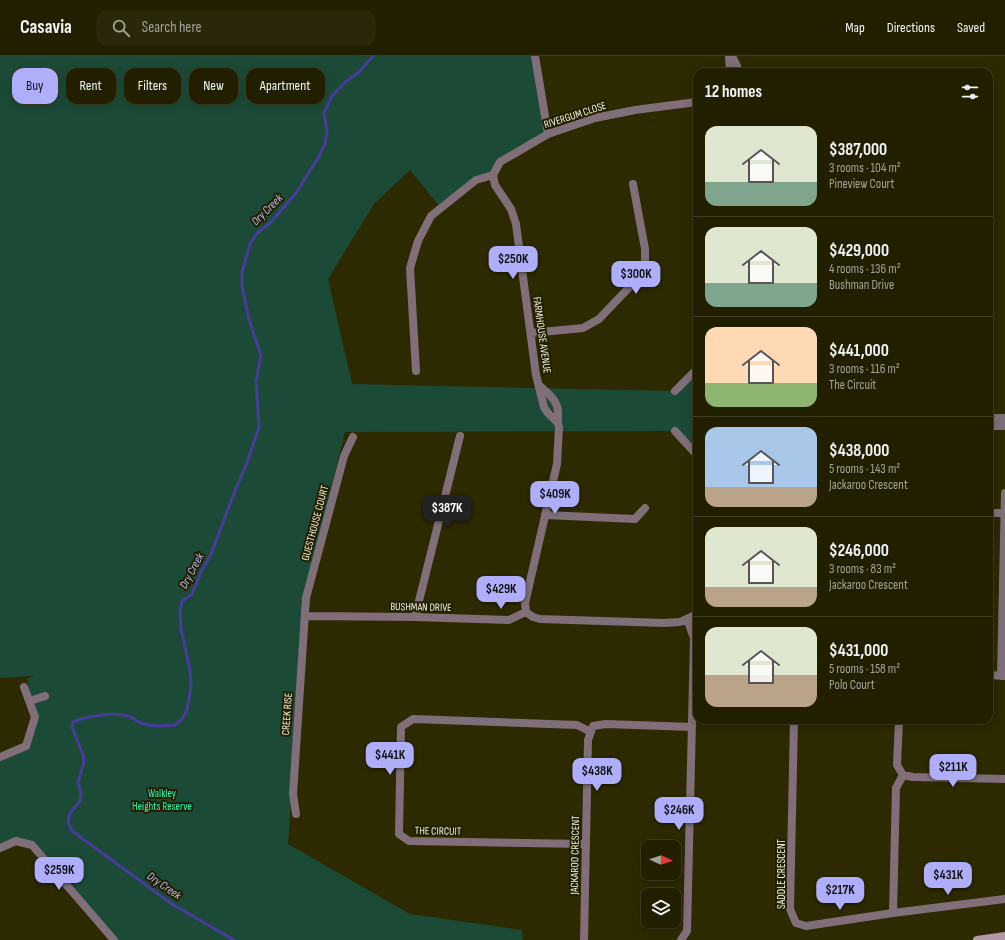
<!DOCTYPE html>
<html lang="en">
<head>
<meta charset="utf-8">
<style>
	body { margin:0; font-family:"Sofia Sans Condensed",sans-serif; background:#2a270b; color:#f1f3f6; height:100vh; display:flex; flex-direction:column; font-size:15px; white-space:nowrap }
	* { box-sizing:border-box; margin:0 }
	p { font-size:13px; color:#a2a299 }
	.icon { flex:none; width:22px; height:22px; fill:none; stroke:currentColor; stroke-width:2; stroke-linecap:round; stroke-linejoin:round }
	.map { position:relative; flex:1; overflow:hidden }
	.side { position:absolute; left:693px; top:12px; width:300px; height:656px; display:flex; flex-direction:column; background:#221f01; border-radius:12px; box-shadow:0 2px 10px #0003,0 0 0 1px #3f3d23 }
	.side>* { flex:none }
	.guide { position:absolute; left:12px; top:12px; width:380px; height:36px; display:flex; gap:8px }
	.needle { width:26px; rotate:94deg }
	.fabs { position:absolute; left:641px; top:784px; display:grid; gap:8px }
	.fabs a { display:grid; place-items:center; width:40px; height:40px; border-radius:8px; background:#221f01; box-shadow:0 2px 10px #0003,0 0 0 1px #3f3d23; font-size:20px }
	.price { position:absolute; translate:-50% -34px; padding:0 9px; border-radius:8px; background:#aeaefa; color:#111; font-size:13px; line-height:26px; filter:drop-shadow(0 1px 2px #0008) }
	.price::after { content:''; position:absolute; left:50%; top:24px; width:12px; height:9px; margin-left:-6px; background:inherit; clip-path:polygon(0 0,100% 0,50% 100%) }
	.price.current { background:#222; color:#fff }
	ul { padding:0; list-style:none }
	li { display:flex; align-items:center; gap:12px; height:100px; padding:0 12px }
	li+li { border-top:1px solid #3f3d23 }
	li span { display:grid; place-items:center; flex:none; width:112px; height:80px; border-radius:12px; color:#555 }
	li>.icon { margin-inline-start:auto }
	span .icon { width:48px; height:48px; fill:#fffc; stroke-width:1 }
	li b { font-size:17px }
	h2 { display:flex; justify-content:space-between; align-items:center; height:48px; padding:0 12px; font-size:17px }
	.chip { padding:0 14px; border-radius:12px; background:#221f01; box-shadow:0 2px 10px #0003,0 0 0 1px #3f3d23; font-size:14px; line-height:36px }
	.chip.current { background:#aeaefa; color:#111 }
	header { display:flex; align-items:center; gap:24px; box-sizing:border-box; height:56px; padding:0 20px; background:#221f01; border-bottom:1px solid #3f3d23 }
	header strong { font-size:19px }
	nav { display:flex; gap:22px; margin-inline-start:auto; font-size:14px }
	.search { width:280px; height:36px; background:#2a270b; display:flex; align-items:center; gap:10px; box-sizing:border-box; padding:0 14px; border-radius:12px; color:#a2a299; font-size:15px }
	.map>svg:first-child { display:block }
	.green { fill:#1b4b37 }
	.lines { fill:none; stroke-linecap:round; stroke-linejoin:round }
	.stream { stroke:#473b9c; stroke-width:3 }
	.minor { stroke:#806f79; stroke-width:8 }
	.secondary { stroke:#b398a7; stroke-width:8 }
	.labels { text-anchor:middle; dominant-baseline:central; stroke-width:4; stroke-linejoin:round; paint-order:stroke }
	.street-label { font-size:11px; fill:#f5f4de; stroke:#221f03 }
	.park-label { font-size:11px; fill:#22f9b3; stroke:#221f03 }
	.water-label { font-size:12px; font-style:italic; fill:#bdbef2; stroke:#221f03 }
</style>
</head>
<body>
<header>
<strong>Casavia</strong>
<div class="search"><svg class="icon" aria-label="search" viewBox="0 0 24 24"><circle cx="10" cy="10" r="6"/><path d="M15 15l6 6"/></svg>Search here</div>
<nav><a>Map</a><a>Directions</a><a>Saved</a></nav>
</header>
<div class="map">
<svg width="1005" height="884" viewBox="0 0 1005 884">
	<rect width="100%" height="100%" fill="#2d2901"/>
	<path class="green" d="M0 0H535L548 78 497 112 476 124 441 152 410 114 374 148 328 223 352 328 675 335 697 312V399L675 375 345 376 304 544 288 788 410 858 522 874 523 884H114L32 789 16 785 0 792V701L26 690 35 661 27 623 34 620 0 622Z"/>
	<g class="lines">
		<path class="stream" d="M234 884 172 848 72 775 68 767 70 757 80 745 81 737 78 727 84 706 83 699 72 671 73 666C87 660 113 656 128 660 132 661 135 664 139 666 151 671 163 670 175 669L182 663 187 654 191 631 190 614 181 573 180 555 182 545 192 538 201 516 211 498 236 432 245 412 259 371 256 325 261 299 249 264 242 230V216L250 188 256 178 270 167 296 137 318 102 325 88 327 75 324 57 332 40 345 26 359 16 373 0"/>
		<path class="minor" d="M535 0 548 78
			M729 0 730 16
			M732 0 737 10 738 16
			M493 119 495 129 511 153 516 168 536 319 544 351 547 356 557 366
			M531 277 583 272 599 263 639 221 645 207V193L633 128
			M416 315 410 212 418 185 431 160 476 124 493 119 500 106 548 78 595 62 635 54 697 46
			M675 335 697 313
			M989 362H1005
			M989 370H1005
			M675 375 697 399
			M989 457H1004
			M545 459 635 463 645 452
			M526 556 525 547 557 408 559 371C557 366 558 361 558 355 557 343 547 337 539 329
			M305 560 415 561 509 564 526 556 533 561 540 563 664 567 680 566 697 558
			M415 561 460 380
			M989 619 1005 620
			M1001 620 1005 437
			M30 645 45 640
			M794 664 790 853 796 867 806 870 893 857 896 732 903 719 897 709 899 664
			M0 701 26 690 35 661 24 631
			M903 719 913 721 1005 723
			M296 758 293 738 306 542 344 400 353 381
			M586 788 409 785 399 778 401 671 413 663 577 669 591 676
			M0 792 16 785 32 789 114 884
			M893 857 1005 843
			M584 884 588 684 593 670 606 668 692 671
			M681 884 687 875 694 582 687 563"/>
		<path class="secondary" d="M977 884 1005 880"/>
	</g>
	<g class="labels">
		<g class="street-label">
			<text transform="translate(575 59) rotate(-18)">RIVERGUM CLOSE</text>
			<text transform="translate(542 279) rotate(82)">FARMHOUSE AVENUE</text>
			<text transform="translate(315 467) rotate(-75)">GUESTHOUSE COURT</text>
			<text transform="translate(421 551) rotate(1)">BUSHMAN DRIVE</text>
			<text transform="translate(287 658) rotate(-86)">CREEK RISE</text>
			<text transform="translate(438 775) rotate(1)">THE CIRCUIT</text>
			<text transform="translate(575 799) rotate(-89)">JACKAROO CRESCENT</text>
			<text transform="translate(781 818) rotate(-90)">SADDLE CRESCENT</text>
		</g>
		<g class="park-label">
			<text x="162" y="737">Walkley<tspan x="162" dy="13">Heights Reserve</tspan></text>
		</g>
		<g class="water-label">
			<text transform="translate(267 154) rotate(-45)">Dry Creek</text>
			<text transform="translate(192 515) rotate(-62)">Dry Creek</text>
			<text transform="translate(164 830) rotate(35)">Dry Creek</text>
		</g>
	</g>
</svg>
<div class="fabs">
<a><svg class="needle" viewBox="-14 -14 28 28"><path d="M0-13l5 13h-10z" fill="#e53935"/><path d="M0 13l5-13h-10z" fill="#a2a299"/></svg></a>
<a><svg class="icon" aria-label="layers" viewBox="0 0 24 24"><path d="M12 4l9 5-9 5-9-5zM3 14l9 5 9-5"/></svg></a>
</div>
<b class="price" style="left:513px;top:224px">$250K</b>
<b class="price" style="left:636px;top:239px">$300K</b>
<b class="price" style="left:555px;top:459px">$409K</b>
<b class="price current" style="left:447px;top:473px">$387K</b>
<b class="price" style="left:501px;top:554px">$429K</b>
<b class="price" style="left:390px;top:720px">$441K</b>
<b class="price" style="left:953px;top:732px">$211K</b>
<b class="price" style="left:597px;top:736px">$438K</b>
<b class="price" style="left:679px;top:775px">$246K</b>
<b class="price" style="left:59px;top:835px">$259K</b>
<b class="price" style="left:948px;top:840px">$431K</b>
<b class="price" style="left:840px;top:855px">$217K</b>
<div class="guide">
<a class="chip current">Buy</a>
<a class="chip">Rent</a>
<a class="chip">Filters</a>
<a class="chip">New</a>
<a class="chip">Apartment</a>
</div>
<section class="side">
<h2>12 homes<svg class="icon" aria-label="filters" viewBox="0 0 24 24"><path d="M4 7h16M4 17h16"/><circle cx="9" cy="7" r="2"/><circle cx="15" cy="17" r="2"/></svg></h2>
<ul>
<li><span style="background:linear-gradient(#dfe7d0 70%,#7fa58c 0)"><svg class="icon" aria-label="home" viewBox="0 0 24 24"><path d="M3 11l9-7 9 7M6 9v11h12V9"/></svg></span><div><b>$387,000</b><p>3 rooms · 104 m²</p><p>Pineview Court</p></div></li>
<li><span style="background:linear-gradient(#dfe7d0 70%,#7fa58c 0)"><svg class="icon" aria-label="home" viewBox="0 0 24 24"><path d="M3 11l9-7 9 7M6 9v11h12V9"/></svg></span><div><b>$429,000</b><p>4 rooms · 136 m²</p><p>Bushman Drive</p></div></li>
<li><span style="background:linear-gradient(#ffd9b3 70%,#8fb573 0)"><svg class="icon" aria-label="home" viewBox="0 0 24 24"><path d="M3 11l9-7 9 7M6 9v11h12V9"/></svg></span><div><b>$441,000</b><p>3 rooms · 116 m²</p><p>The Circuit</p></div></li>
<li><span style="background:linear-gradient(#a9c7e8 75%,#b9a48a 0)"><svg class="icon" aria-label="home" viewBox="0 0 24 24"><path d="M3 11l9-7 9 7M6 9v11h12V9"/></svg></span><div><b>$438,000</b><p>5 rooms · 143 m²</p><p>Jackaroo Crescent</p></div></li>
<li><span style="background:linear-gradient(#dfe7d0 75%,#b9a48a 0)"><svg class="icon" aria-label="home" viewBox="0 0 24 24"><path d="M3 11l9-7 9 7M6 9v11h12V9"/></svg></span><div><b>$246,000</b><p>3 rooms · 83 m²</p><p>Jackaroo Crescent</p></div></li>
<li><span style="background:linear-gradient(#dfe7d0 60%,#b9a48a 0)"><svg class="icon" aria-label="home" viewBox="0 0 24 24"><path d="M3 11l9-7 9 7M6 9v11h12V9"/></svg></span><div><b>$431,000</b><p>5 rooms · 158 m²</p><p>Polo Court</p></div></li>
</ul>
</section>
</div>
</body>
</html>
